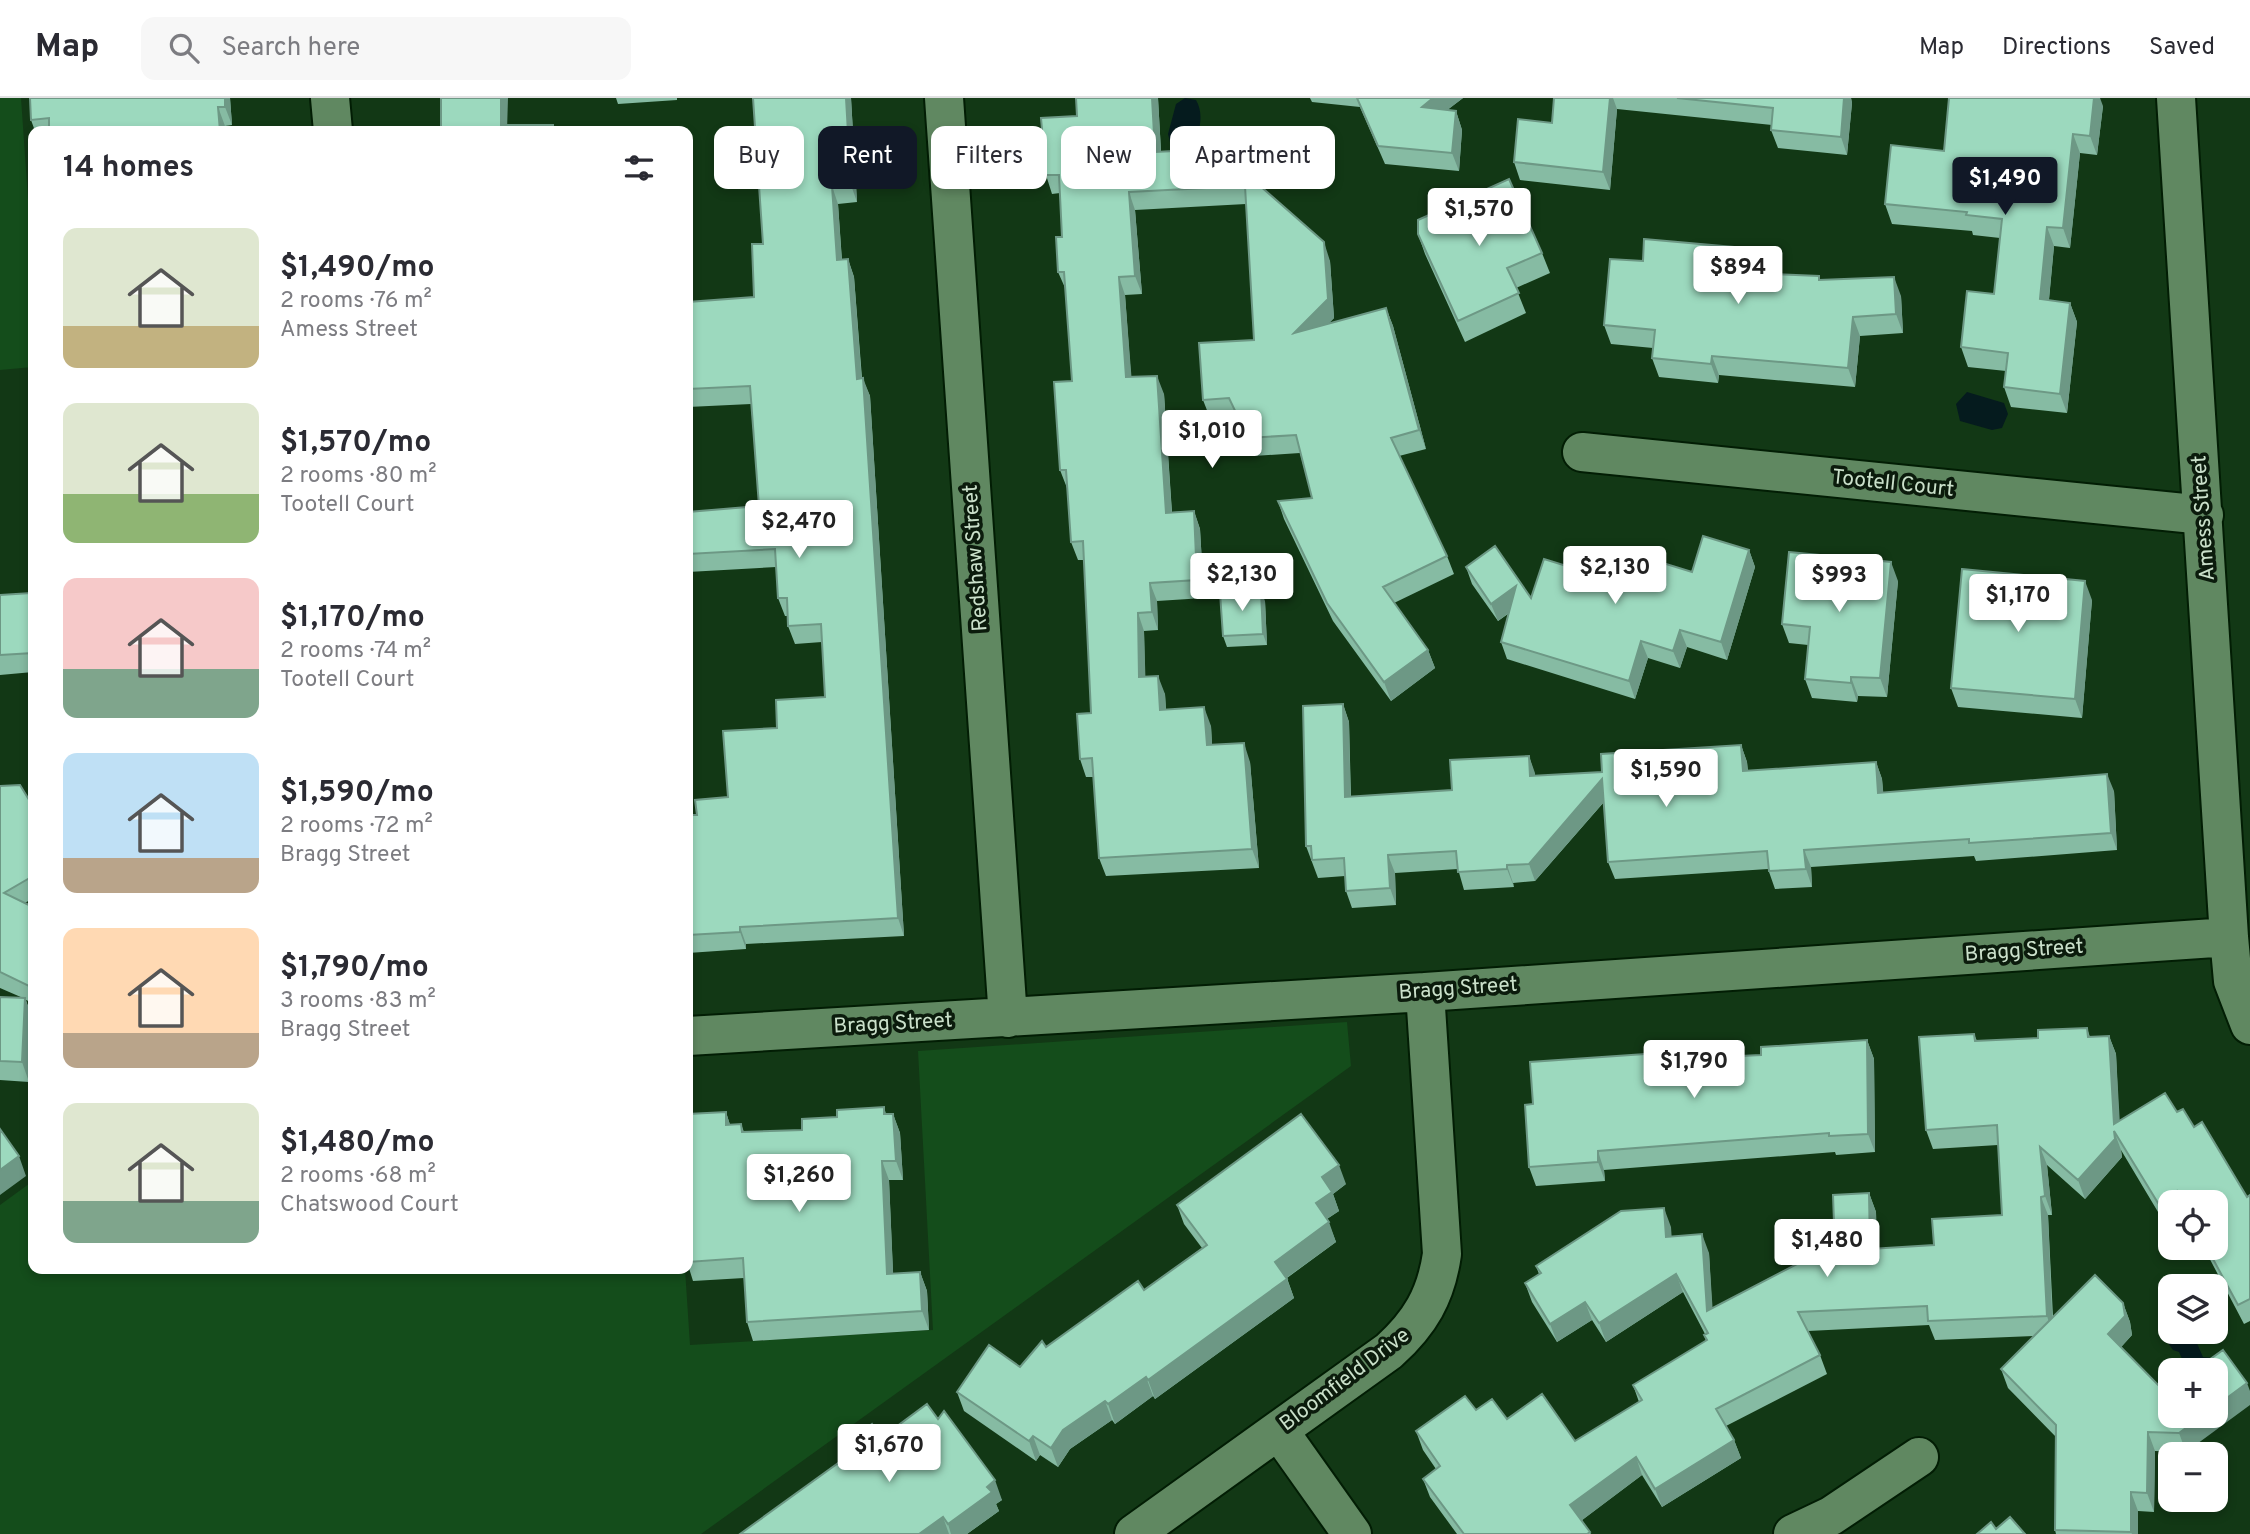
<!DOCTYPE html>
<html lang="en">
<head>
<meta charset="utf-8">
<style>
	body { margin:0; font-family:Overpass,sans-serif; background:#f7f7f7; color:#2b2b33; height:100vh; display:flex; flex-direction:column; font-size:26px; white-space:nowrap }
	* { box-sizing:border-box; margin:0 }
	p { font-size:23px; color:#7c7c81 }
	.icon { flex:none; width:38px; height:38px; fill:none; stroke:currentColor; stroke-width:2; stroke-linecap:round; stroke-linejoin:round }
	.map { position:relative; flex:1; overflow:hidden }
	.sheet { position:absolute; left:28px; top:28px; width:665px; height:1148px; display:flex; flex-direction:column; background:#fff; border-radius:14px; box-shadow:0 4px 10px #0003 }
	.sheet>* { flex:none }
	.hud { position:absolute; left:714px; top:28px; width:665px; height:63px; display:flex; gap:14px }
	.tools { position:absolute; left:2158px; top:1092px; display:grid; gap:14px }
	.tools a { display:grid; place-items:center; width:70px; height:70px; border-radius:14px; background:#fff; box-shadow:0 4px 10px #0003; font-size:35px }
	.price { position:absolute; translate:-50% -60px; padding:0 16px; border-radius:7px; background:#fff; color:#222; font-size:23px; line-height:46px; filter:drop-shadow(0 2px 4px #0008) }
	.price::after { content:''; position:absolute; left:50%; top:42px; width:21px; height:16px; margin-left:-10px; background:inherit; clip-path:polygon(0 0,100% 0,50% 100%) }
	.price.selected { background:#111827; color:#fff }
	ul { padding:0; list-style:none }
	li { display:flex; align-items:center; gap:21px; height:175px; padding:0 35px }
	li span { display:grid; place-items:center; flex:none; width:196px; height:140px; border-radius:14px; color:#555 }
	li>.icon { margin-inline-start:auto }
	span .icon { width:84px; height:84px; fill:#fffc; stroke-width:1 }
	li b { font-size:30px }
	h2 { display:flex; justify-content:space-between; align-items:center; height:84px; padding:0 35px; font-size:30px }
	.pill { padding:0 24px; border-radius:14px; background:#fff; box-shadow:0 4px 10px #0003; font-size:24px; line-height:63px }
	.pill.selected { background:#111827; color:#fff }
	header { display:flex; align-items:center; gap:42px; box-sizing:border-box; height:98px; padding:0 35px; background:#fff; border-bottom:2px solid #e1e1e2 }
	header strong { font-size:33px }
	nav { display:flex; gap:38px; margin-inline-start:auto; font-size:24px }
	.search { width:490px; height:63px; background:#f7f7f7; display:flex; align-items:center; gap:18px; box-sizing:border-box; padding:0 24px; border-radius:14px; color:#7c7c81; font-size:26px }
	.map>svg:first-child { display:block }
	.green { fill:#144d1b }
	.water { fill:#051b1e }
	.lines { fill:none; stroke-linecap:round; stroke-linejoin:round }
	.minor-casing { stroke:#021d04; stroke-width:42 }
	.minor { stroke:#608861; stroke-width:38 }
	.wall { fill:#86bba3 }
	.shaded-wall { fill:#6d9885 }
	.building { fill:#9cd9be; stroke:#6d9885; stroke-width:2 }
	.labels { text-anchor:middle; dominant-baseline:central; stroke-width:7; stroke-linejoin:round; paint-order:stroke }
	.street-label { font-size:21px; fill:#cae0ca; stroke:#0b1b0c }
</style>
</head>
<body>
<header>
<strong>Map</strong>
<div class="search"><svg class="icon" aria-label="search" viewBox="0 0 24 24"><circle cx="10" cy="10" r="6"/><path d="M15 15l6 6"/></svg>Search here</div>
<nav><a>Map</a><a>Directions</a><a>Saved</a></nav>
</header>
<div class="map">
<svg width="2250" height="1436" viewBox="0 0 2250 1436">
	<rect width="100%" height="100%" fill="#123815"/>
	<path class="green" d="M0 0H21L33 173V269L0 272Z
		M1347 924 1351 968 701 1436H0V1107L33 1083V1171H685L690 1247 933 1232 918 953Z"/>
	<path class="water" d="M1185 0 1196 2C1206 18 1199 49 1179 52L1171 48 1168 36 1176 6Z
		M1967 294 2004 305 2008 316 2002 330 1992 332 1960 323 1956 306Z
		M2174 1234H2192L2203 1259 2212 1260 2214 1272H2187L2179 1254 2173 1252 2168 1245V1237Z"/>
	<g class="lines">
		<g class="minor-casing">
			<path id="minor" d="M330 0 333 33
				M944 0 1008 920
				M2176 0 2229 839 2233 883 2250 927
				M1582 354 2204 417
				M688 938 1425 894 2229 839
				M1279 1333 1352 1436
				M1134 1436 1389 1253C1420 1225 1436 1198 1442 1156L1425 894
				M1793 1436 1831 1418 1919 1359"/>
		</g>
		<use href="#minor" class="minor"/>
	</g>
	<path class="wall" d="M230 0 232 27 225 28 226 33H35L31 22Z
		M616 0H677V2L618 6Z
		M851 0 857 104 838 106 842 162 848 161 854 179 862 280 870 298 904 838 746 846V851L688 855V717H697L728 699 777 630 825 599 822 544 795 546 788 528V518H785L778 500 776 469 688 474V414L759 408 751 306 688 309V204L754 199 763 146Z
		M1158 0 1161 53 1218 51 1330 163 1334 220 1328 226 1386 210 1393 228 1426 351 1399 358 1447 458 1454 476 1394 505 1428 552 1435 570 1391 603 1333 523 1284 421 1278 403 1312 400 1300 355 1254 358 1235 318 1210 320 1203 302 1254 242 1246 106 1135 112 1142 196 1125 197 1131 279 1164 296 1172 414 1194 413 1200 431 1204 500 1157 503 1158 532 1144 533 1145 579 1165 596 1166 612 1211 628 1212 647 1250 664 1259 770 1106 778 1099 760 1094 679H1086L1080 661 1091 615 1084 462H1078L1071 444 1067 390 1060 372 1072 283 1066 192 1058 174 1062 139 1060 95 1052 96 1046 77 1077 18Z
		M1310 0H1463L1447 12 1456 13 1462 32 1459 73 1385 66 1360 9 1312 4Z
		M1554 0H1851L1852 5 1847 57 1778 50 1771 32 1772 27 1617 11 1610 92 1520 82 1514 64 1552 25Z
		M2103 8 2097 57 2080 55 2070 150 2054 148 2049 202 2070 205 2077 224 2067 315 2011 309 2004 289 2006 273 1968 269 1961 249 1994 196 2000 140 1973 137 1972 133 1892 126 1885 106Z
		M1418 136 1542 155 1550 175 1516 190 1526 215 1465 244 1425 156Z
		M1756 151 1763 170 1762 175 1820 182 1901 198 1903 235 1860 238 1855 289 1719 277 1718 285 1659 279 1652 260 1653 250 1611 246 1604 227 1643 163Z
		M1749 452 1755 469 1727 562 1687 549 1680 570 1648 560 1635 601 1507 561 1501 544 1508 516 1498 523 1472 486 1466 469 1531 500 1628 487 1692 474Z
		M1898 483 1887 599 1858 598 1857 604 1812 600 1805 581 1808 547 1789 545 1782 526Z
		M0 497 33 500V574L0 577Z
		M2092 502 2082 620 1958 609 1951 590Z
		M1265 503 1267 547 1227 549 1223 538Z
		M1343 606 1349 624 1351 699 1452 692 1529 658 1535 678 1602 674 1741 647 1747 664 1748 673 1876 664 1882 681 1883 694 2114 693 2117 752 1976 763 1974 758 1811 769 1812 789 1775 791 1768 771 1615 781 1608 764 1604 704 1535 783 1513 785 1514 789 1464 792 1458 771 1395 775 1396 807 1352 810 1346 793 1345 778 1318 780 1306 748Z
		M0 688 31 705H33V800L25 805 33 809V905L26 902 32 920 29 984 0 982V899L23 900 0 890Z
		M2087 930 2090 939 2109 938 2116 956 2119 1023 2177 1014 2194 1029 2247 1099 2250 1097V1223L2244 1226 2204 1150H2216V1104H2170V1121L2164 1124 2121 1052 2122 1059 2085 1101 2047 1067 2052 1117H2048L2053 1219 2123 1205 2130 1224 2132 1237 2121 1249 2165 1294 2216 1318 2186 1354 2155 1353 2154 1414 2138 1413V1436H2056L2055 1432 2056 1339 2008 1290 2001 1271 2034 1238 1935 1242 1929 1227 1808 1233 1820 1257 1827 1276 1726 1328 1734 1342 1741 1360 1662 1409 1642 1377 1582 1422 1591 1436H1457L1430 1399 1423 1381 1436 1371 1423 1352 1416 1333 1476 1312 1575 1343 1639 1304 1633 1287 1706 1243 1704 1237 1705 1236 1683 1194 1606 1244 1592 1222 1557 1244 1532 1204 1525 1185 1539 1176 1536 1168 1671 1129V1139L1709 1155 1712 1210 1835 1153 1869 1095 1876 1114 1877 1151 1934 1147 2002 1117 1998 1047 1933 1051 1926 1032 1974 936 1977 943 2038 940Z
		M1867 942 1874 961 1875 1054 1836 1057 1835 1054 1604 1072 1605 1083 1536 1088 1529 1069 1533 1006 1674 954 1678 964 1740 962 1761 957Z
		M884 1009 886 1016H893L900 1035 903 1082H889L893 1176 920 1174 927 1193 929 1232 753 1243 747 1224 744 1180 693 1183 688 1167V1016L726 1014 730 1027 741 1026 744 1034 802 1032 837 1019Z
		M1346 1086 1333 1096 1339 1113 1327 1121 1336 1144 1287 1180 1294 1200 1155 1301 1153 1298 1115 1326 1112 1322 1070 1351 1058 1369 1040 1357 1036 1363 964 1313 957 1294 1020 1269 1046 1249 1144 1192 1202 1150 1184 1126 1177 1107Z
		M938 1321 1002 1402 996 1406 999 1413 967 1436H740L849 1357 845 1346 881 1340Z"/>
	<path class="shaded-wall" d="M225 0H230L232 27 225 9Z
		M501 0H508L507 33 501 27Z
		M846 0H851L857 104 851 87Z
		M1152 0H1158L1162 72 1155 54Z
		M1433 0H1463L1428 27 1422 9Z
		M1610 0H1613L1617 11 1610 92 1603 74Z
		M1844 0H1851L1852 5 1847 57 1841 39Z
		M2094 0H2100L2103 8 2097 57 2090 38Z
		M218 9 225 28 226 33H220Z
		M1456 13 1462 32 1459 73 1452 55Z
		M2073 36 2080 55 2070 150 2063 130Z
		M832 88 838 106 843 180 837 162Z
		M1129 94 1135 112 1142 196 1135 178Z
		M2047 129 2054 148 2047 221 2040 201Z
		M1324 144 1330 163 1334 220 1301 253 1294 235Z
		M1756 151 1763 170 1760 194 1753 175Z
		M848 161 854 179 863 298 857 281Z
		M1119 179 1125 197 1133 298 1126 279Z
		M1894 179 1901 198 1903 235 1896 216Z
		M2070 205 2077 224 2067 315 2060 296Z
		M1386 210 1393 228 1426 351 1419 332Z
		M1853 219 1860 238 1855 289 1848 270Z
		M1712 258 1719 277 1718 285 1711 266Z
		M1157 278 1164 296 1173 433 1166 415Z
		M863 280 870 298 904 838 898 820Z
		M1194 413 1200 431 1204 500 1197 482Z
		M1749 452 1755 469 1727 562 1721 544Z
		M1891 464 1898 483 1887 599 1880 580Z
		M2085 483 2092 502 2082 620 2075 601Z
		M1150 485 1157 503 1158 532 1152 514Z
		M1516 488 1522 505 1498 523 1491 506Z
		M1261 493 1265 503 1267 547 1263 536Z
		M1138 515 1144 533 1146 598 1139 579Z
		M1680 532 1687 549 1680 570 1673 553Z
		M1641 543 1648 560 1635 601 1629 583Z
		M1428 552 1435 570 1391 603 1384 584Z
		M1158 578 1165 596 1167 631 1160 612Z
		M1851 579 1858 598 1857 604 1851 585Z
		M1343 606 1349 624 1351 717 1345 699Z
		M1204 609 1211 628 1213 665 1207 647Z
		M1244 645 1250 664 1259 770 1252 751Z
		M1741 647 1747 664 1749 691 1743 673Z
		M1529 658 1535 675 1536 696 1530 678Z
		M1876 664 1882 681 1885 712 1878 695Z
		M2107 676 2114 693 2117 752 2111 735Z
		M1602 681 1609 698 1535 783 1529 766Z
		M1804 752 1811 769 1812 789 1806 771Z
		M1388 757 1395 775 1396 807 1390 790Z
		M1507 767 1513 785 1514 789 1507 771Z
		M740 829 746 846V851L740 834Z
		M25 900 32 920 29 984 22 964Z
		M2109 938 2116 956 2121 1045 2114 1026Z
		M1867 942 1874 961 1875 1054 1868 1036Z
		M726 1014 732 1033 726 1027Z
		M893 1016 900 1035 903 1082 896 1063Z
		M2114 1033 2121 1052 2122 1059 2085 1101 2078 1082Z
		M2040 1049 2047 1067 2052 1117 2045 1098Z
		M1598 1053 1604 1072 1605 1083 1598 1064Z
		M19 1058 26 1078 0 1097V1072Z
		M882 1063 889 1082 894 1195 887 1176Z
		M1339 1067 1346 1086 1333 1096 1339 1113 1322 1124 1316 1105 1322 1079Z
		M1869 1095 1876 1114 1877 1170 1870 1151Z
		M2041 1099 2048 1117 2053 1237 2047 1218Z
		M1664 1110 1671 1129 1673 1158 1666 1139Z
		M1329 1124 1336 1144 1282 1183 1275 1164Z
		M1702 1136 1709 1155 1714 1232 1707 1213Z
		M920 1174 927 1193 929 1232 922 1213Z
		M1676 1176 1683 1194 1606 1244 1599 1225Z
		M1287 1181 1294 1200 1155 1301 1148 1282Z
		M1585 1204 1592 1222 1557 1244 1550 1226Z
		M2123 1205 2130 1224 2132 1237 2115 1256 2108 1236Z
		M1146 1279 1153 1298 1115 1326 1108 1306Z
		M2247 1285 2250 1293V1307L2186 1354 2179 1335 2202 1318H2216V1308Z
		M1105 1303 1112 1322 1070 1351 1058 1369 1051 1350 1063 1332Z
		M2148 1334 2155 1353 2154 1414 2147 1395Z
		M1033 1338 1040 1357 1036 1363 1029 1343Z
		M1734 1342 1741 1360 1662 1409 1655 1391Z
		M1636 1359 1642 1377 1577 1426 1570 1407Z
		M995 1382 1002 1402 996 1406 999 1413 967 1436H951L948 1426Z
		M2131 1394 2138 1413V1436H2132L2131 1434Z
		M943 1419 949 1436H919Z"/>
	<path class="building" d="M30 0H225V9H218L220 33H49V20L31 22Z
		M441 0H501V27H553V33H441Z
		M753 0H846L851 87 832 88 837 162 848 161 857 281 863 280 898 820 740 829V834L688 837V717H697L695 702 728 699 723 633 777 630 776 602 825 599 821 526 788 528 787 500H778L775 451 688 456V414L759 408 750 288 688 291V204L754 199 752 146H763Z
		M1076 0H1152L1155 54 1218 51 1324 144 1328 201 1294 235 1386 210 1419 332 1391 340 1447 458 1383 489 1428 552 1384 584 1327 505 1278 403 1312 400 1296 337 1248 340 1229 300 1203 302 1199 245 1254 242 1245 88 1129 94 1135 178 1119 179 1126 279 1157 278 1166 415 1194 413 1197 482 1150 485 1152 514 1138 515 1139 579 1158 578 1160 612 1204 609 1207 647 1244 645 1252 751 1099 760 1092 660 1080 661 1077 616 1091 615 1083 443 1071 444 1066 372H1060L1054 284 1072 283 1064 174H1058L1056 139H1062L1059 77H1046L1041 20 1077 18Z
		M1357 0H1433L1422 9 1456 13 1452 55 1378 48Z
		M1554 0H1610L1603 74 1514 64 1518 21 1552 25Z
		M1677 0H1844L1841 39 1771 32 1773 10Z
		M1949 0H2094L2090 38 2073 36 2063 130 2047 129 2040 201 2070 205 2060 296 2004 289 2008 255 1961 249 1967 193 1994 196 2002 121 1966 117 1967 114 1885 106 1891 47 1944 53Z
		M1509 81 1542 155 1507 170 1519 195 1458 223 1418 136V122Z
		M1644 141 1756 151 1753 175 1819 178V182L1894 179 1896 216 1853 219 1848 270 1712 258 1711 266 1652 260 1655 232 1604 227 1610 161 1643 163Z
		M1703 438 1749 452 1721 544 1680 532 1673 553 1641 543 1629 583 1501 544 1516 488 1491 506 1466 469 1495 448 1531 500 1544 461 1628 487 1637 457 1692 474Z
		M1789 454 1891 464 1880 580 1851 579V585L1805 581 1810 529 1782 526Z
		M1962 471 2085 483 2075 601 1951 590Z
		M1261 493 1263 536 1223 538 1220 495Z
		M31 495 33 520V555L0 557V497Z
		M1343 606 1345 699 1452 692 1450 662 1529 658 1530 678 1602 674 1601 656 1741 647 1743 673 1876 664 1878 695 2107 676 2111 735 1969 745V741L1804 752 1806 771 1769 773 1767 753 1608 764 1602 681 1529 766 1507 767V771L1458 774 1456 753 1388 757 1390 790 1346 793 1344 760 1312 762 1311 748H1306L1303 608Z
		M20 687 31 705H33V778L4 795 33 809V827L32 830H33V890L0 874V688Z
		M0 899 25 900 22 964 0 963Z
		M2087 930 2088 939 2109 938 2114 1026 2165 995 2177 1014 2183 1011 2194 1029 2202 1024 2247 1099 2250 1097V1201L2238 1207 2207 1150H2216V1104H2183L2177 1093 2158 1105 2114 1033 2115 1041 2078 1082 2040 1049 2045 1098 2041 1099 2047 1218 1928 1223 1927 1208 1798 1214 1820 1257 1716 1311 1734 1342 1655 1391 1636 1359 1570 1407 1590 1434 1587 1436H1464L1423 1381 1440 1368 1416 1333 1465 1298 1476 1312 1492 1301 1507 1321 1542 1296 1575 1343 1642 1302 1633 1287 1707 1242 1704 1237 1708 1235 1676 1176 1599 1225 1585 1204 1550 1226 1525 1185 1541 1175 1536 1168 1621 1113 1664 1110 1666 1139 1702 1136 1707 1213 1820 1154 1835 1153 1833 1097 1869 1095 1870 1151 1934 1147 1932 1121 2002 1117 1997 1027 1926 1032 1919 939 1974 936 1975 943 2038 940V932Z
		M1867 942 1868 1036 1829 1038V1035L1598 1053V1064L1529 1069 1525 1007 1533 1006 1530 964 1674 954 1675 964 1740 962V958L1761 957V949Z
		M884 1009V1016H893L896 1063H882L887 1176 920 1174 922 1213 747 1224 743 1160 688 1164V1016L726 1014V1027L741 1026 742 1034 802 1032V1021L837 1019V1012Z
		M1301 1016 1339 1067 1322 1079 1332 1094 1316 1105 1329 1124 1275 1164 1287 1181 1148 1282 1146 1279 1108 1306 1105 1303 1063 1332 1051 1350 1033 1338 1029 1343 957 1294 989 1247 1020 1269 1042 1243 1046 1249 1138 1183 1144 1192 1207 1147 1177 1107Z
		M0 1031 19 1058 0 1072Z
		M2095 1177 2123 1205 2125 1218 2108 1236 2165 1294 2170 1290V1318H2202L2179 1335 2148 1334 2147 1395 2131 1394V1434L2055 1432 2056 1327 2001 1271Z
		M2223 1252 2247 1285 2216 1308V1272H2195Z
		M927 1306 938 1321 944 1313 995 1382 987 1389 992 1394 948 1426 943 1419 919 1436H740L852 1355 845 1346 872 1326 881 1340Z
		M2010 1419 2025 1436H1977L1991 1424 1996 1431Z"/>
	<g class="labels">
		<g class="street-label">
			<text transform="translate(1893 386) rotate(6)">Tootell Court</text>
			<text transform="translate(2204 420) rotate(-94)">Amess Street</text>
			<text transform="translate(976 460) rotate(-94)">Redshaw Street</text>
			<text transform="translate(2024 853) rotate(-4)">Bragg Street</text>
			<text transform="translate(1458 891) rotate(-4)">Bragg Street</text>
			<text transform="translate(893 926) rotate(-3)">Bragg Street</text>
			<text transform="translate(1345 1282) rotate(-37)">Bloomfield Drive</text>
		</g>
	</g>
</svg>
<div class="tools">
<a><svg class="icon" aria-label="locate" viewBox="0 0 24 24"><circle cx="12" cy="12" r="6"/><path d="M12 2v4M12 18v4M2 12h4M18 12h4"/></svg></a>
<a><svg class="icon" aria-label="layers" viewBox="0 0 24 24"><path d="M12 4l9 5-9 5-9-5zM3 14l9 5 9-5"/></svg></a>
<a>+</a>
<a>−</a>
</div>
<b class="price selected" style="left:2005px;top:119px">$1,490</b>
<b class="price" style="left:1479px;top:150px">$1,570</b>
<b class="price" style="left:1738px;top:208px">$894</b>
<b class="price" style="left:1212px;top:372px">$1,010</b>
<b class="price" style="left:799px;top:462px">$2,470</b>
<b class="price" style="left:1615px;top:508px">$2,130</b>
<b class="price" style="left:1242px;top:515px">$2,130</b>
<b class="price" style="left:1839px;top:516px">$993</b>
<b class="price" style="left:2018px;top:536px">$1,170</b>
<b class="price" style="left:1666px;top:711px">$1,590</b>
<b class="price" style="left:1694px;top:1002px">$1,790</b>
<b class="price" style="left:799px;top:1116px">$1,260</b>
<b class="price" style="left:1827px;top:1181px">$1,480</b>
<b class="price" style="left:889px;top:1386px">$1,670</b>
<div class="hud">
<a class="pill">Buy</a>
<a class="pill selected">Rent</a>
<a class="pill">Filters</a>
<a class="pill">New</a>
<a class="pill">Apartment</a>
</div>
<section class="sheet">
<h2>14 homes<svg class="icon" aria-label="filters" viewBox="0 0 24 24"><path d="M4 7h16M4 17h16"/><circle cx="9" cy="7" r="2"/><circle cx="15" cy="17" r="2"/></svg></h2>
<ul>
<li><span style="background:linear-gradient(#dfe7d0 70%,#c2b280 0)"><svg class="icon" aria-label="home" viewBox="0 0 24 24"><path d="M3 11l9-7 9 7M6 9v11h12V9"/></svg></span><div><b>$1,490/mo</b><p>2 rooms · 76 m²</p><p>Amess Street</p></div></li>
<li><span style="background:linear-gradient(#dfe7d0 65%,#8fb573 0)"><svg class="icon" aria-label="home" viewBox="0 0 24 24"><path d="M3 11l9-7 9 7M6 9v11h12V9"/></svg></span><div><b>$1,570/mo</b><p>2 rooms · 80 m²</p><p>Tootell Court</p></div></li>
<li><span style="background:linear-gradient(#f6c9c9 65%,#7fa58c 0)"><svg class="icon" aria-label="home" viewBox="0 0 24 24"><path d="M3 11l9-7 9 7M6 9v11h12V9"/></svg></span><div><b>$1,170/mo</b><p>2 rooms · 74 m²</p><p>Tootell Court</p></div></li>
<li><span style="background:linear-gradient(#bfe0f5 75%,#b9a48a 0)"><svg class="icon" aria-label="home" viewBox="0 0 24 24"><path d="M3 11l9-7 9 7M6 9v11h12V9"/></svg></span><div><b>$1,590/mo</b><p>2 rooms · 72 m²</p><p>Bragg Street</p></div></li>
<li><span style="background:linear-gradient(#ffd9b3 75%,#b9a48a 0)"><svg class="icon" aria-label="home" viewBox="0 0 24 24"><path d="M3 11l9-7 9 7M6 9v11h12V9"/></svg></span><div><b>$1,790/mo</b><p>3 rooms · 83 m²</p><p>Bragg Street</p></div></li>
<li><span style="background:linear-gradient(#dfe7d0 70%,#7fa58c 0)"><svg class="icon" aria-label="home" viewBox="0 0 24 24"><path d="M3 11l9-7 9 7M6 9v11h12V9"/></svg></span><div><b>$1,480/mo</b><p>2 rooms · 68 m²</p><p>Chatswood Court</p></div></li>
</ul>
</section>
</div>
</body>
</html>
